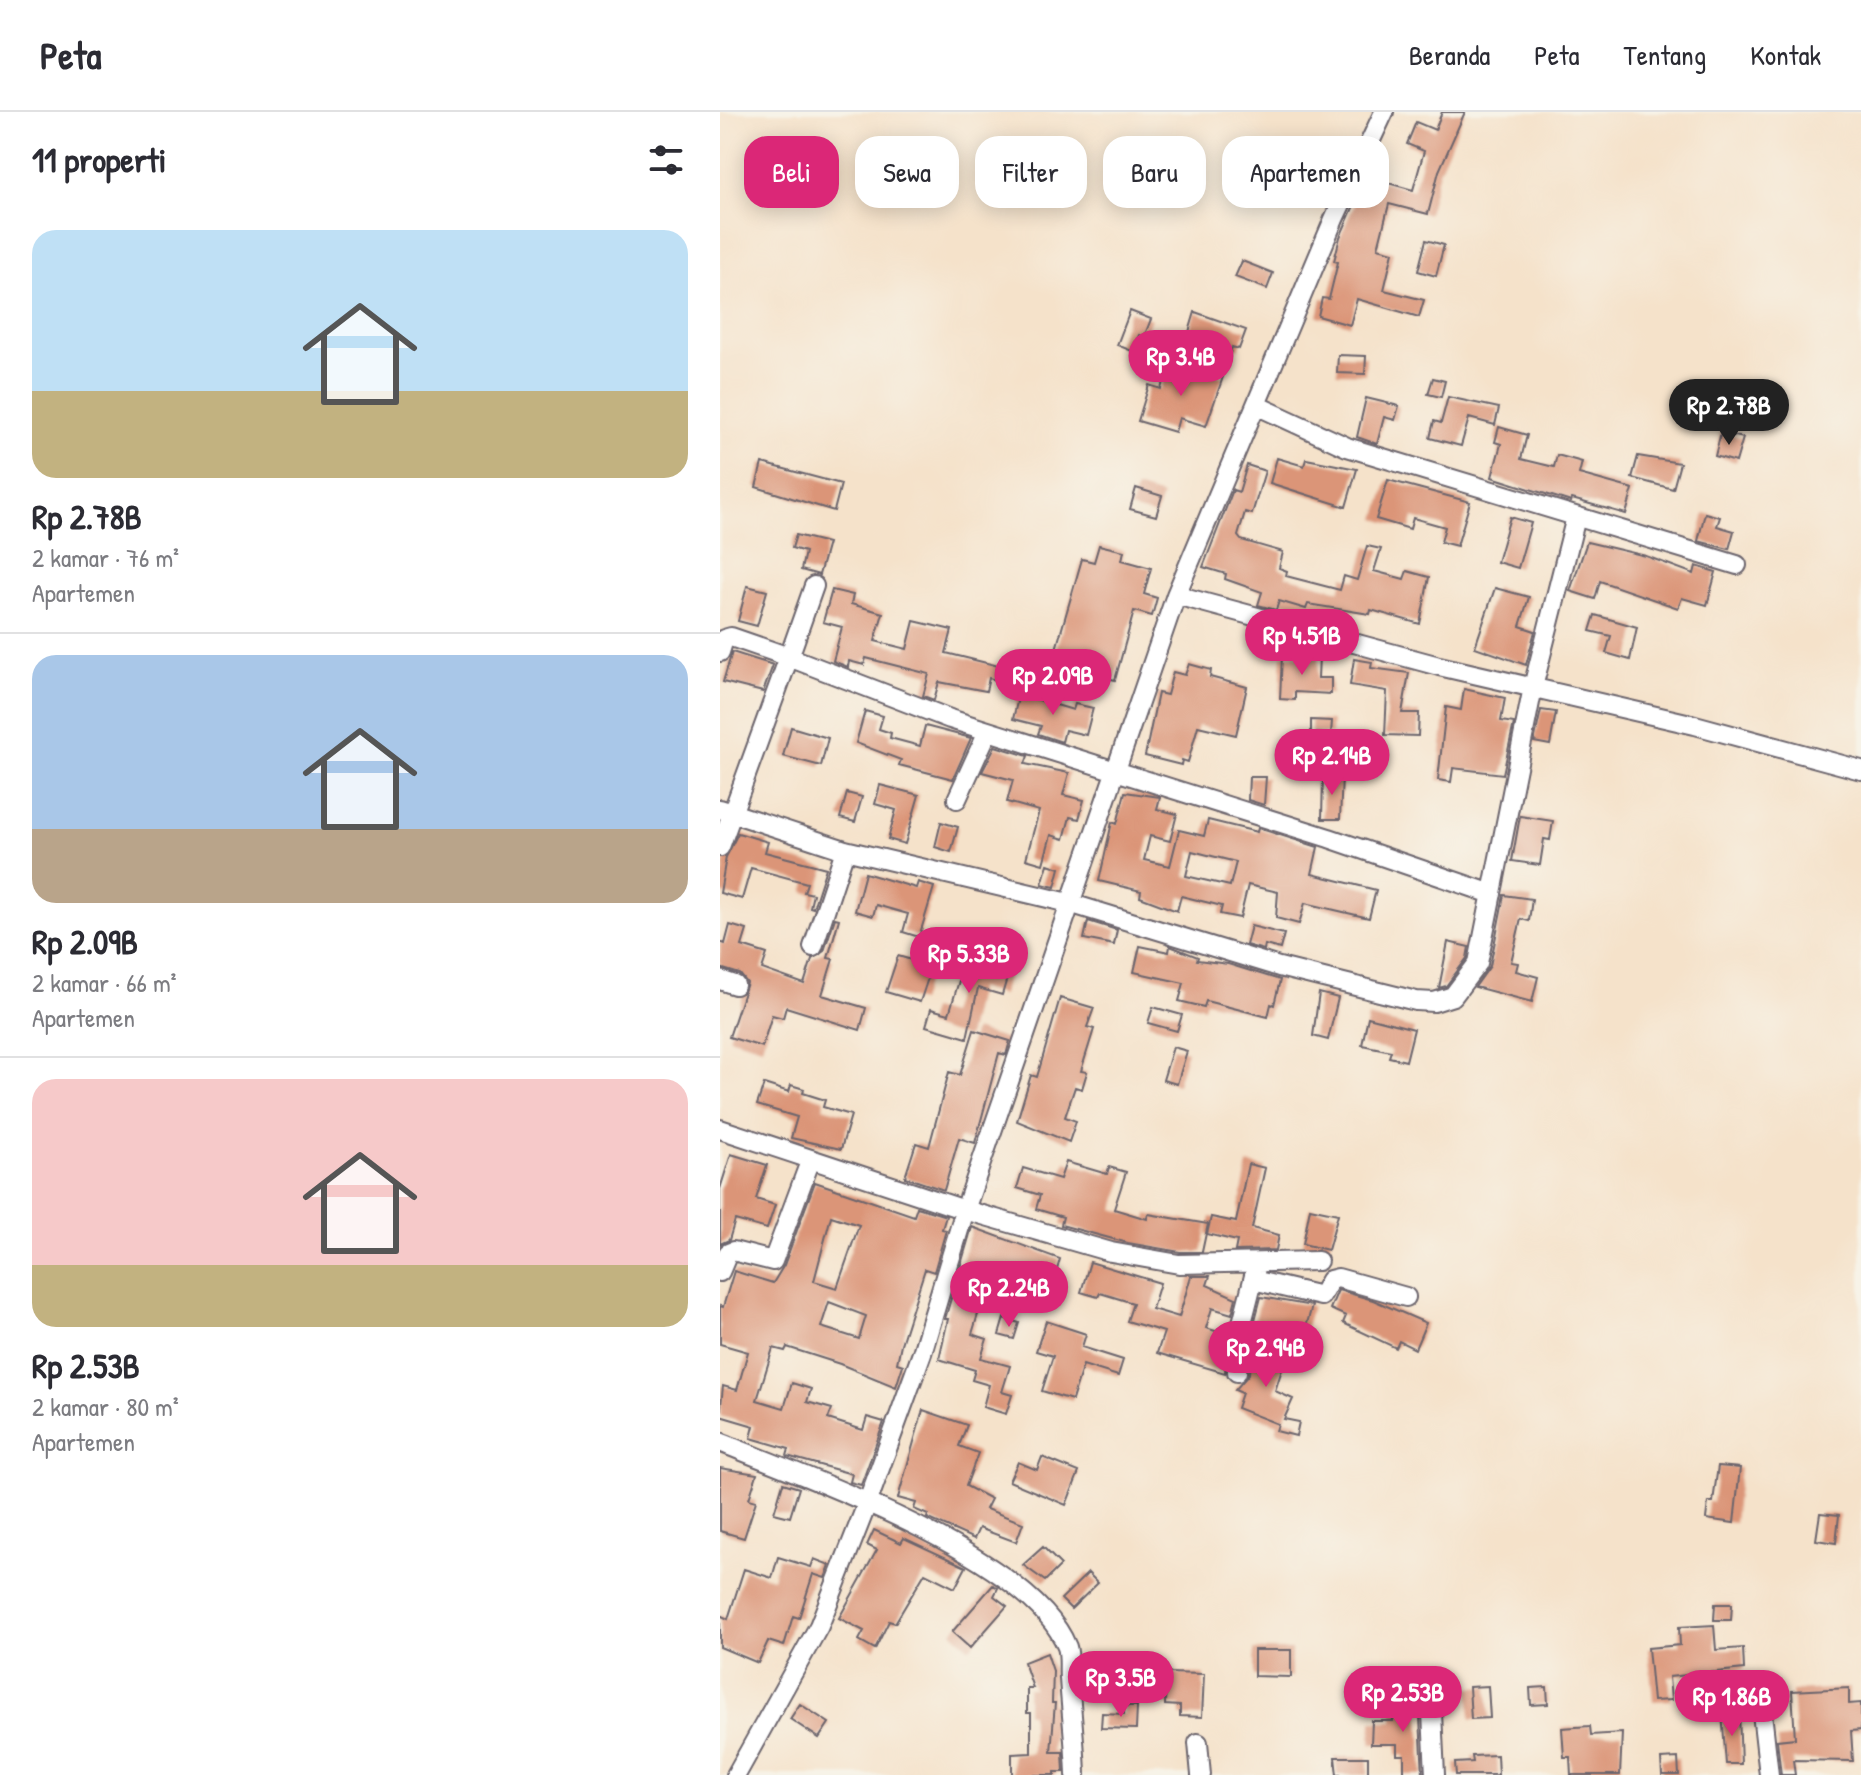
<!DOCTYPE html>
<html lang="id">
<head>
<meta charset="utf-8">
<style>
	body { margin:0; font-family:"Patrick Hand",sans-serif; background:#f2f2f3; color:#2b2b33; height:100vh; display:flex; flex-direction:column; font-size:30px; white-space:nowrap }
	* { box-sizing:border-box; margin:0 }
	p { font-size:26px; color:#7c7c81 }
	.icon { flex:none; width:44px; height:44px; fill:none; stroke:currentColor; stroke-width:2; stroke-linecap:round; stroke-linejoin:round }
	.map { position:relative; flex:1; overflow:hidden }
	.sheet { display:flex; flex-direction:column; background:#fff; width:720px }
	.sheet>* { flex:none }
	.hud { position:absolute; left:24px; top:24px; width:760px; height:72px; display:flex; gap:16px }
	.price { position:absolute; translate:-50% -68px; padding:0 18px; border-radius:28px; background:#db2777; color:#fff; font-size:26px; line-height:52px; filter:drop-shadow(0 2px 4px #0008) }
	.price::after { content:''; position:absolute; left:50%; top:48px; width:24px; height:18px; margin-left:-12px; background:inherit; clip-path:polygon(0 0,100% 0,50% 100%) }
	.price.active { background:#222; color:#fff }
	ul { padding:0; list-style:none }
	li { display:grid; align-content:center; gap:16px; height:424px; padding:0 32px }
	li+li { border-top:2px solid #e1e1e2 }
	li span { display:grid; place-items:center; height:248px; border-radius:24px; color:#555 }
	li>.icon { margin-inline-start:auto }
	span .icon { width:144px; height:144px; fill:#fffc; stroke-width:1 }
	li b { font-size:34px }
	h2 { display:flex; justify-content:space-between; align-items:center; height:96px; padding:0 32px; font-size:34px }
	.chip { padding:0 28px; border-radius:24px; background:#fff; box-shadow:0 4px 20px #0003; font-size:28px; line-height:72px }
	.chip.active { background:#db2777; color:#fff }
	header { display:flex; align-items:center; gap:48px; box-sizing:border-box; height:112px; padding:0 40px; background:#fff; border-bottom:2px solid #e1e1e2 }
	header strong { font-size:38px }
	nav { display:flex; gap:44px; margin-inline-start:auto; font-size:28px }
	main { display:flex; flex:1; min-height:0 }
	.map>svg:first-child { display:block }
	.building { fill:#db9578; fill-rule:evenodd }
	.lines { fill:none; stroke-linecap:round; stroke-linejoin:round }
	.minor-casing { stroke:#6c656d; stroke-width:22 }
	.minor { stroke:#fff; stroke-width:18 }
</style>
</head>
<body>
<header>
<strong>Peta</strong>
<nav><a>Beranda</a><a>Peta</a><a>Tentang</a><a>Kontak</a></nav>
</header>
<main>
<section class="sheet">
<h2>11 properti<svg class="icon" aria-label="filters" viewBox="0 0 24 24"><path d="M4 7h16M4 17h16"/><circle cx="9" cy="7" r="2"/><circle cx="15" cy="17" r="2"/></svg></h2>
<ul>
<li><span style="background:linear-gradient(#bfe0f5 65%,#c2b280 0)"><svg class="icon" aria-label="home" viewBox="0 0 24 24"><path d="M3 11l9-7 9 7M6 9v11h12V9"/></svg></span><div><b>Rp 2.78B</b><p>2 kamar · 76 m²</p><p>Apartemen</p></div></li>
<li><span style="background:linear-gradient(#a9c7e8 70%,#b9a48a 0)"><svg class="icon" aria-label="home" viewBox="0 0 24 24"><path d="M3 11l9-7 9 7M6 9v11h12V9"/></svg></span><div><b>Rp 2.09B</b><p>2 kamar · 66 m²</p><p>Apartemen</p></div></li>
<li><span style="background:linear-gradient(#f6c9c9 75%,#c2b280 0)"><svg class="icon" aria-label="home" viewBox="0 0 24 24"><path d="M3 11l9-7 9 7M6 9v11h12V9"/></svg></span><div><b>Rp 2.53B</b><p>2 kamar · 80 m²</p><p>Apartemen</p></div></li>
</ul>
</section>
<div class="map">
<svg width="1141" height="1663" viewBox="0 0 1141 1663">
	<rect width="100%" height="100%" fill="#f7f3e8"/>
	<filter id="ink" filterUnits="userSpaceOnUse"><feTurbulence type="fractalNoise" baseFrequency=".0125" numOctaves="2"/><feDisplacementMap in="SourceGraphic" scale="16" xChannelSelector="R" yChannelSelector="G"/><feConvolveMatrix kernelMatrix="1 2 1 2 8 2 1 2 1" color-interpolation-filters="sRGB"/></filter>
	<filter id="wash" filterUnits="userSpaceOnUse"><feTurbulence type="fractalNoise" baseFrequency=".006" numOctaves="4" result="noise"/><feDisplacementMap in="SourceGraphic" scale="32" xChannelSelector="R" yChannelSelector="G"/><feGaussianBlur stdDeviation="1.8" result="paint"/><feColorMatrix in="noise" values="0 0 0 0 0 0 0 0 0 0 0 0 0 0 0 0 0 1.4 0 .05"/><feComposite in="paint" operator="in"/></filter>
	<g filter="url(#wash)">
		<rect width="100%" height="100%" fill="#f5e2ca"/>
		<g id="blocks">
			<path class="building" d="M722 0H745L719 59 708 102 669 92 658 136 673 140 664 178 704 188 699 205 637 187 630 213 598 204 602 186 609 187 618 150 614 149 620 125 636 89 648 92 654 67 693 78 704 39 687 32 696 10 715 18Z
				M706 128 724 133 716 164 698 159Z
				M522 149 553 161 547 177 515 165Z
				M410 199 431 207 424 225 419 223 412 239 397 233Z
				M475 200 526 218 519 237 512 235 509 244 466 230Z
				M618 243 646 244 645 262 617 261Z
				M449 250 503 265 486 314 459 306 455 320 418 309 429 273 441 277Z
				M713 266 725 269 721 285 708 282Z
				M728 285 779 296 775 313 749 306 741 334 710 326 714 309 721 311Z
				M646 286 679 294 675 308 664 305 657 332 637 325Z
				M779 315 807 323 801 347 834 355 837 343 862 350 859 362 913 377 906 402 852 387 851 390 772 365 781 332 775 330Z
				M1001 320 1023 326 1016 350 995 344Z
				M918 344 960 351 953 377 912 366Z
				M557 346 584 354 586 347 637 357 626 395 550 371Z
				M42 351 121 372 114 399 36 375Z
				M527 353 545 359 532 402 525 400 518 424 521 428 563 440 559 456 567 459 566 464 620 478 624 464 637 468 647 434 661 437 654 459 684 467 687 459 709 465 700 512 651 498 650 502 588 492 586 497 559 489 556 498 538 493 542 480 505 467 506 462 483 455 513 378 519 380Z
				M668 368 750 390 737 434 721 430 725 415 693 406 690 417 656 407Z
				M416 376 442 384 436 404 410 397Z
				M985 401 1000 405 997 414 1014 419 1009 437 978 429Z
				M790 405 811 411 798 456 777 450Z
				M76 423 108 431 99 463 81 458 85 440 72 436Z
				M867 430 926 444 974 462 976 454 996 460 987 493 962 486 958 496 880 469 875 487 850 479Z
				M379 433 404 439 402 448 431 456 424 482 437 486 432 504 414 499 395 568 332 551 362 447 374 450Z
				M27 474 47 479 37 514 18 509Z
				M775 476 809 485 800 514 815 519 806 553 755 535Z
				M112 478 133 483 131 492 163 501 155 529 187 537 194 509 232 518 226 541 287 556 283 570 269 566 266 579 219 570 214 588 203 584 209 562 146 546 144 553 129 549 128 555 113 549 122 515 103 510Z
				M875 503 917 515 910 548 886 541 891 524 870 519Z
				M12 540 53 553 43 580 3 570Z
				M562 543 599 544 598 566H611V582L575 580V588L560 587Z
				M634 547 652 550 651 556 689 561 682 601H699L698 624 665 623 667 579 630 573Z
				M469 552 491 558 490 565 527 575 516 623 478 614 468 650 462 648 461 653 425 644 438 581 447 583 453 560 465 563Z
				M744 577 785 586 781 609 794 611 783 662 733 656 731 670 718 668 726 595 741 598Z
				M299 582 353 598 355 592 373 596 366 623 345 618 342 630 318 622 321 614 293 607Z
				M821 598 836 600 830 633 814 630Z
				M145 599 163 604 159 617 171 621 170 626 200 634 205 614 251 626 233 667 179 653 181 648 136 631Z
				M591 608 612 609 611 622 591 621Z
				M71 615 108 626 101 654 63 644Z
				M275 634 308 644 305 652 349 661 343 683 364 688 359 707 350 705 344 727 331 723 323 752 306 747 319 699 287 690 293 668 262 660Z
				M603 663 622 664 620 707H602Z
				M529 665H546L544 693 528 688Z
				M160 673 199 683 185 732 168 727 176 698 155 692Z
				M405 680 440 685 437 697 457 702 450 729 430 724 424 748 450 754 459 718 484 724 488 708 537 720 538 716 598 735 592 762 656 778 649 806 585 791 579 812 556 806 558 780 528 773 520 806 500 802 502 794 461 784 457 799 420 785 421 779 379 769 392 710 397 712ZM472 739 516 750 510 774 466 764Z
				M127 681 142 685 135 710 120 706Z
				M800 704 833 709 830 728 824 727 820 753 792 749Z
				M221 710 238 715 231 740 215 735Z
				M18 721 48 730 45 740 106 756 93 796 90 795 93 782 84 780 87 771 31 756 22 787 0 781 6 745Z
				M328 752 340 756 335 775 322 772Z
				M145 761 196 776 198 770 214 775 199 825 183 820 188 802 156 793 153 804 135 799Z
				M784 783 812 787 809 809 801 807 791 850 798 851 796 859 818 865 812 890 755 875 770 854Z
				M115 806 119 807 108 846 113 847 102 883 146 896 140 918 66 895 63 906 52 903 42 935 9 925 27 871 20 862 0 856V830L5 832 10 813 27 818 22 834 47 842 42 857 84 872 92 847 104 839Z
				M368 809 397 818 394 833 364 827Z
				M531 814 564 822 560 837 545 833 544 838 526 833Z
				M728 830 749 835 747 846 726 874 719 876Z
				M420 834 449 840 450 834 478 845 477 848 508 852 560 868 554 893 551 892 548 905 486 889 484 895 459 889 464 871 414 860Z
				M247 842 290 856 282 883 258 876 247 926 206 914 211 897 229 902Z
				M178 844 212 854 200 890 166 880Z
				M599 881 618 886 608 928 593 924Z
				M340 886 374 896 367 915 374 917 361 959 367 960 362 977 355 975 345 1005 356 1009 349 1030 297 1009 311 963 317 965Z
				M433 895 462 903 457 919 428 911Z
				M648 905 694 917 686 949 669 945 671 939 642 933Z
				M254 918 290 929 286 943 279 941 255 1031 239 1026 224 1078 185 1065 196 1031 209 1035 229 960 240 963Z
				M453 935 467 939 457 972 443 968Z
				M44 972 69 980 71 973 84 977 83 981 105 988 103 995 131 1003 121 1037 71 1026 77 1005 37 993Z
				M11 1042 47 1053 36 1087 55 1093 47 1117 15 1108 9 1128 0 1132V1077Z
				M346 1050 387 1062 389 1055 406 1060 394 1097 427 1107 428 1102 488 1112 482 1140H460L408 1131 341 1113 343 1105 316 1097 320 1083 297 1076 303 1056 340 1067Z
				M528 1052 545 1056 532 1116 559 1123 556 1138 515 1139 517 1129 487 1122 491 1105 516 1110Z
				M95 1070 194 1104 197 1095 226 1104 222 1117 226 1118 214 1160 205 1157 181 1232 177 1251 183 1253 176 1275 120 1252 67 1235 65 1239 53 1236 37 1288 64 1296 72 1271 91 1277 87 1290 112 1297 108 1307 143 1318 147 1305 164 1310 141 1373 130 1370 132 1362 67 1344 69 1337 31 1326 34 1314 0 1304 3 1274 17 1278 28 1240 0 1232V1194L3 1195 14 1159 53 1171 64 1153ZM111 1104 139 1113 117 1176 94 1169ZM109 1190 146 1204 139 1227 101 1215Z
				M590 1096 618 1102 608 1138 583 1132Z
				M252 1115 340 1147 333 1172 318 1168 317 1173 292 1165 284 1195 262 1189 252 1222 267 1227 261 1246 290 1254 282 1280 292 1283 286 1302 263 1295 269 1273 252 1268 255 1258 219 1247 228 1207H225Z
				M370 1150 440 1171 432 1197 459 1205 471 1164H490L487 1173 516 1186 512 1202 492 1196 486 1216 508 1223 505 1261 437 1241 444 1220 407 1209 413 1191 380 1181 378 1185 361 1180Z
				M618 1178 653 1188 706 1211 695 1237 679 1229 676 1236 623 1211 626 1204 610 1197Z
				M541 1185 592 1194 584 1222 535 1208Z
				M284 1206 299 1211 294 1227 279 1223Z
				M326 1209 366 1222 362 1235 403 1248 398 1264 363 1253 352 1288 322 1279 333 1244 316 1239Z
				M532 1231 567 1242 555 1279 573 1287 564 1307 579 1310 576 1324 556 1319 558 1312 517 1296 522 1281 515 1278 529 1262Z
				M203 1298 247 1313 239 1334 258 1341 246 1374 271 1387 266 1397 303 1411 296 1430 259 1416 254 1427 207 1406 208 1403 194 1397 196 1391 178 1386Z
				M322 1345 359 1360 346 1393 289 1369 298 1350 317 1358Z
				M998 1354 1020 1356 1014 1411 986 1407 988 1390H993Z
				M0 1356 37 1362 29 1387 36 1389 24 1426 0 1419Z
				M63 1371 79 1376 70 1405 54 1401Z
				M1100 1401 1119 1403 1116 1431 1096 1428Z
				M154 1418 181 1431 184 1426 246 1455 235 1476 205 1461 175 1511 169 1509 155 1537 139 1528 144 1519 119 1506 157 1438 147 1433Z
				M323 1435 341 1453 325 1469 303 1453Z
				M58 1445 91 1455 94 1447 110 1453 105 1466 93 1462 79 1506 73 1504 64 1534 48 1529 38 1551 0 1535V1503L8 1507 24 1457 52 1466Z
				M368 1461 378 1471 351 1497 341 1487Z
				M273 1473 278 1476 274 1484 287 1494 250 1536 232 1520Z
				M995 1492H1012L1011 1508H994Z
				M994 1513 996 1538 1023 1536 1024 1557 949 1565 951 1588 933 1589 928 1536 960 1533 959 1515Z
				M534 1538H571V1565L534 1564Z
				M327 1541 333 1559 332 1591H335L331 1640H343L344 1660H335V1663H292V1642L311 1641V1601H307V1576H313L304 1550Z
				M446 1561 484 1562 482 1605 460 1604V1594L445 1593Z
				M768 1574 770 1606 751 1607 749 1575Z
				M827 1575 828 1592 811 1593 810 1576Z
				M1129 1576V1592L1141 1591V1618L1131 1619 1133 1649 1073 1648 1075 1663H1061L1057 1628 1075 1626 1072 1579Z
				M673 1587H699L703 1663H684V1643H677V1632H651L652 1609H673Z
				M80 1592 109 1611 99 1626 70 1607Z
				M404 1594H417L416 1617 381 1616 382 1601 404 1602Z
				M1019 1600 1021 1652H1006L1002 1601Z
				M870 1614 871 1623 902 1621 900 1663H851L850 1645H844L842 1616Z
				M777 1643 778 1663H736L735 1651 753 1650 752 1644Z
				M615 1645H648V1663H617Z
				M958 1646 959 1663H942L941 1647Z"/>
		</g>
	</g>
	<g filter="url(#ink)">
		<use href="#blocks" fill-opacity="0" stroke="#6c656d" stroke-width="2"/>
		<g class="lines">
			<g class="minor-casing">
				<path id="minor" d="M538 294 627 335 1017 453
					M456 483 719 554 975 613 1141 658
					M0 540 4 527 11 525 69 545 94 474
					M237 687 268 619
					M0 697 125 738 349 791 559 855 696 889 714 890 733 884 758 851 813 575 856 405
					M0 735 69 545 230 607 609 726 772 782
					M93 835 125 738
					M0 868 15 873
					M0 1017 245 1098 391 1140 459 1152 598 1149
					M0 1160 8 1141 13 1139 53 1149 91 1047
					M533 1168 601 1184 610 1168 618 1166 686 1185
					M517 1260 521 1215 536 1156
					M0 1330C87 1366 311 1444 347 1535 350 1544 348 1557 349 1566 351 1598 355 1630 356 1663
					M1039 1574 1049 1663
					M711 1580 715 1663
					M478 1631 481 1663
					M16 1663 99 1514 147 1392 202 1241 245 1098 456 483 614 107 664 0"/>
			</g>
			<use href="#minor" class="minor"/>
		</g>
	</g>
</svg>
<b class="price" style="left:461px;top:286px">Rp 3.4B</b>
<b class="price active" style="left:1009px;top:335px">Rp 2.78B</b>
<b class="price" style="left:582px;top:565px">Rp 4.51B</b>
<b class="price" style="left:333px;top:605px">Rp 2.09B</b>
<b class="price" style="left:612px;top:685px">Rp 2.14B</b>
<b class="price" style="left:249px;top:883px">Rp 5.33B</b>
<b class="price" style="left:289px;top:1217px">Rp 2.24B</b>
<b class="price" style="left:546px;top:1277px">Rp 2.94B</b>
<b class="price" style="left:401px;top:1607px">Rp 3.5B</b>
<b class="price" style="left:683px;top:1622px">Rp 2.53B</b>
<b class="price" style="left:1012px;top:1626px">Rp 1.86B</b>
<div class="hud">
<a class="chip active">Beli</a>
<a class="chip">Sewa</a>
<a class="chip">Filter</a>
<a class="chip">Baru</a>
<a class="chip">Apartemen</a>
</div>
</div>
</main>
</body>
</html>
